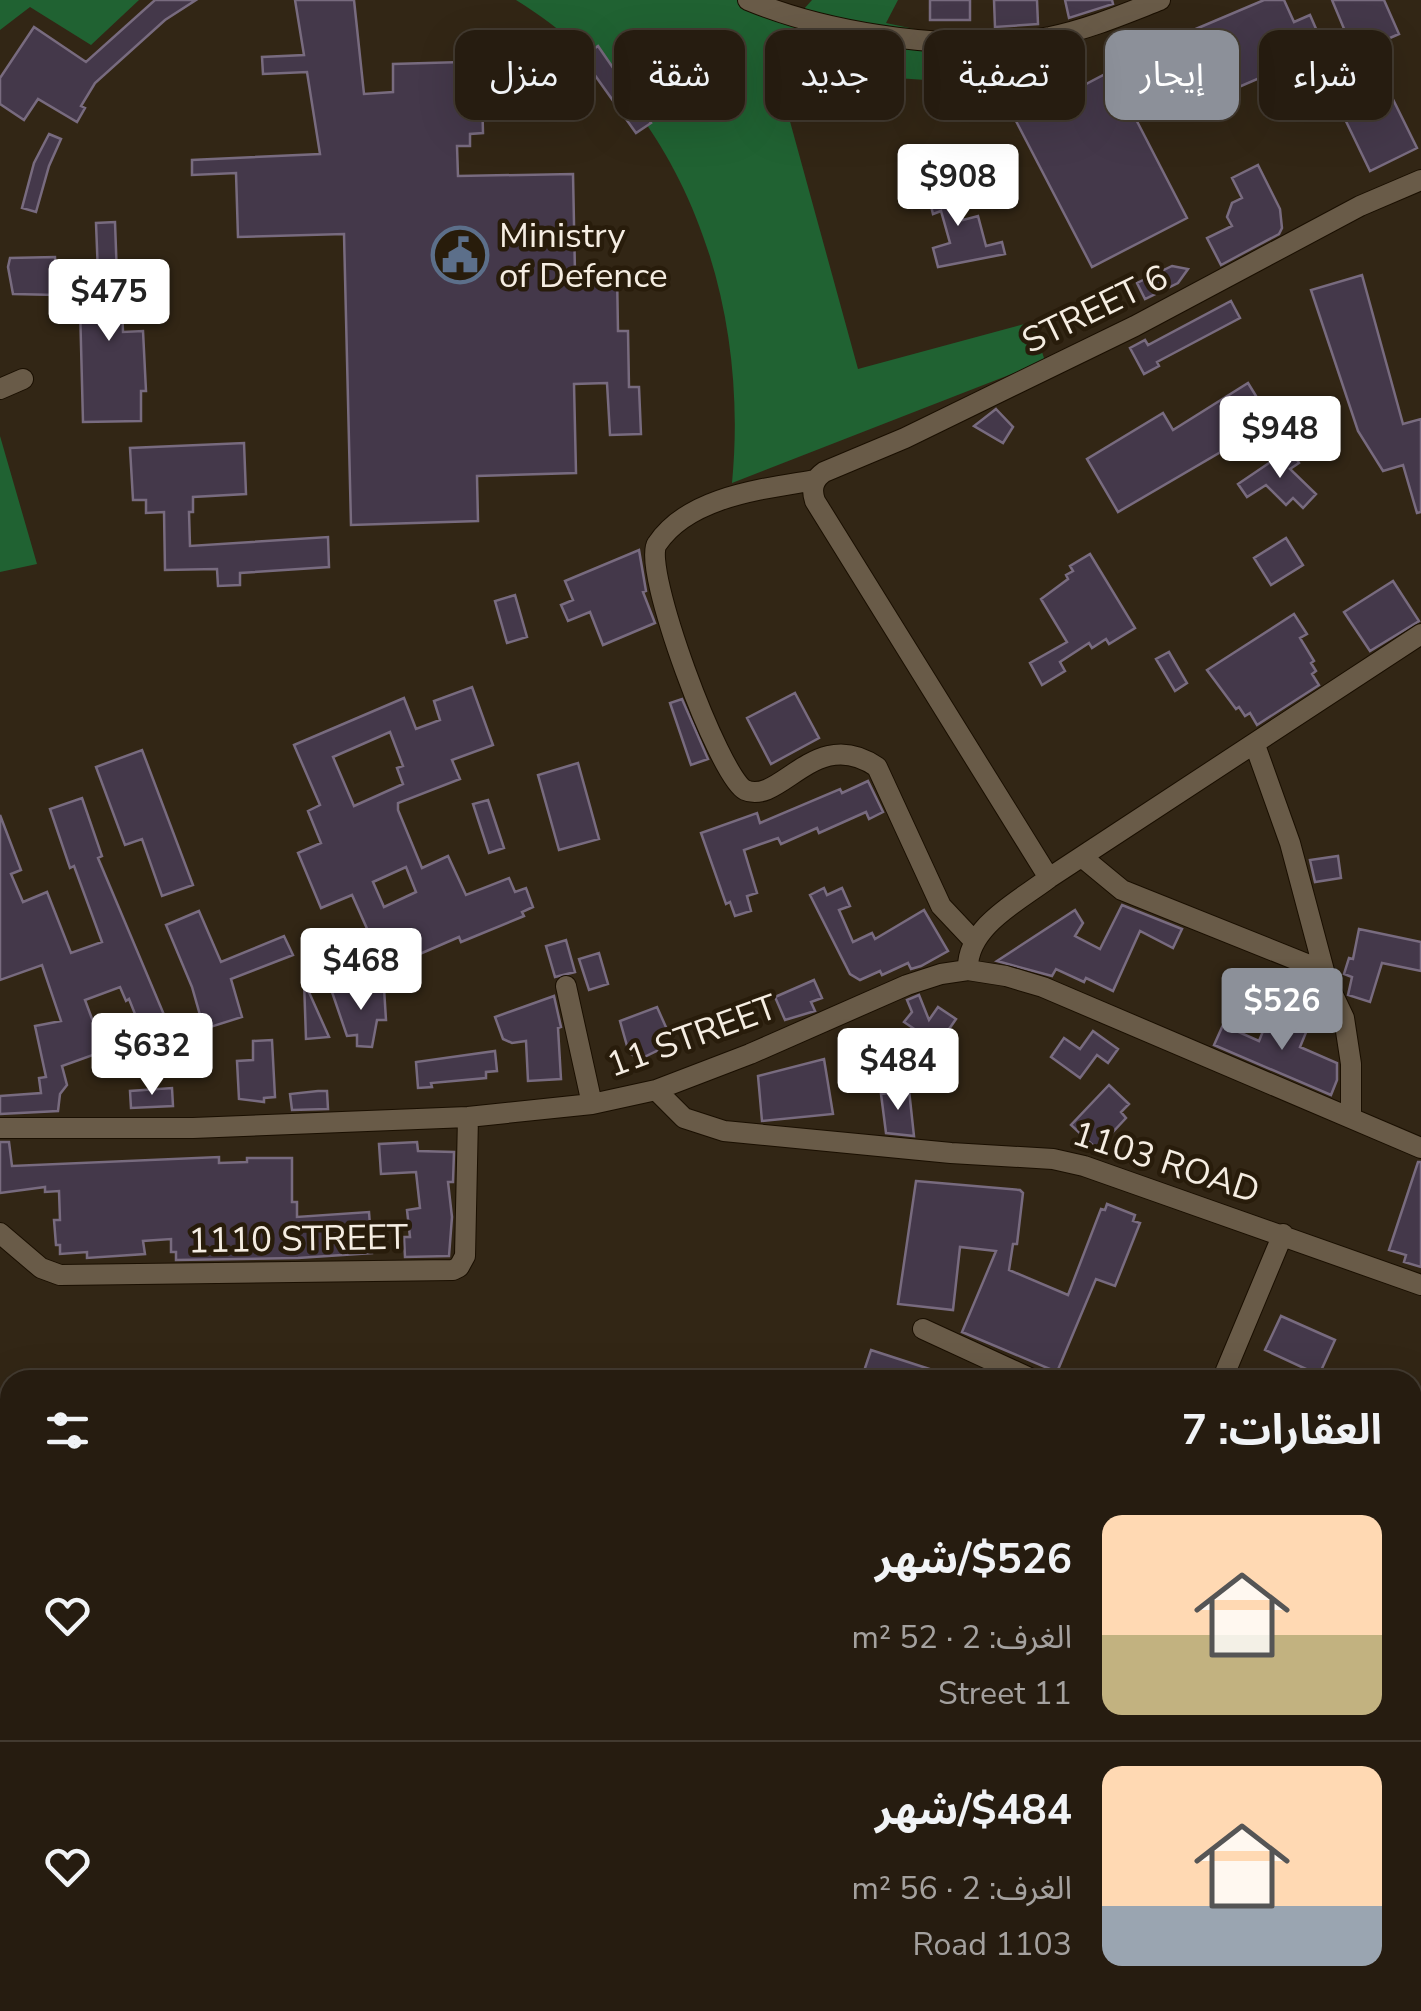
<!DOCTYPE html>
<html lang="ar">
<head>
<meta charset="utf-8">
<style>
	body { margin:0; font-family:"Nunito Sans","Noto Sans Arabic",sans-serif; background:#2e2519; color:#f1f3f6; direction:rtl; height:100vh; display:flex; flex-direction:column; font-size:38px; white-space:nowrap }
	* { box-sizing:border-box; margin:0 }
	p { font-size:32px; color:#a4a19f }
	.icon { flex:none; width:55px; height:55px; fill:none; stroke:currentColor; stroke-width:2; stroke-linecap:round; stroke-linejoin:round }
	.map { position:relative; flex:1; overflow:hidden; direction:ltr }
	.details { position:absolute; left:0px; top:1370px; width:1422px; height:642px; display:flex; flex-direction:column; background:#261c10; border-radius:30px 30px 0 0; box-shadow:0 10px 40px #0002,0 0 0 2px #423a30; direction:rtl }
	.details>* { flex:none }
	.hud { position:absolute; left:30px; top:30px; width:1362px; height:90px; direction:rtl; display:flex; gap:20px }
	.price { position:absolute; translate:-50% -85px; padding:0 22px; border-radius:10px; background:#fff; color:#222; font-size:32px; line-height:65px; filter:drop-shadow(0 2px 5px #0008) }
	.price::after { content:''; position:absolute; left:50%; top:60px; width:30px; height:22px; margin-left:-15px; background:inherit; clip-path:polygon(0 0,100% 0,50% 100%) }
	.price.on { background:#8c9099; color:#fff }
	ul { padding:0; list-style:none }
	li { display:flex; align-items:center; gap:30px; height:250px; padding:0 40px }
	li+li { border-top:2px solid #423a30 }
	li span { display:grid; place-items:center; flex:none; width:280px; height:200px; border-radius:20px; color:#555 }
	li>.icon { margin-inline-start:auto }
	span .icon { width:120px; height:120px; fill:#fffc; stroke-width:1 }
	li b { font-size:42px }
	h2 { display:flex; justify-content:space-between; align-items:center; height:120px; padding:0 40px; font-size:42px }
	.tag { padding:0 35px; border-radius:20px; background:#261c10; box-shadow:0 10px 40px #0002,0 0 0 2px #423a30; font-size:35px; line-height:90px }
	.tag.on { background:#8c9099; color:#fff }
	.map>svg:first-child { display:block }
	.forest { fill:#206232 }
	.building { fill:#44384a; stroke:#786b7f; stroke-width:2.5; fill-rule:evenodd }
	.lines { fill:none; stroke-linecap:round; stroke-linejoin:round }
	.minor-casing { stroke:#1a0f01; stroke-width:22 }
	.highway-casing { stroke:#1a0f01; stroke-width:32 }
	.minor { stroke:#695b48; stroke-width:20 }
	.highway { stroke:#dd9244; stroke-width:30 }
	.labels { text-anchor:middle; dominant-baseline:central; stroke-width:9; stroke-linejoin:round; paint-order:stroke }
	.poi-label { font-size:35px; fill:#f5ede2; stroke:#281c0b; text-anchor:start }
	.street-label { font-size:35px; fill:#f5ede2; stroke:#281c0b }
</style>
</head>
<body>
<div class="map">
<svg width="1421" height="2011" viewBox="0 0 1421 2011">
	<rect width="100%" height="100%" fill="#322615"/>
	<path class="forest" d="M0 0H139L91 45 30 7 0 30Z
		M516 0H774L803 10 812 0H898L886 23 947 36 955 82 838 74 780 85 858 369 1032 322 1045 361 732 483C750 296 682 102 516 0Z
		M0 436 37 564 0 572Z
		M10 1818V2002L86 2003 83 2011H0V1822Z"/>
	<path class="building" d="M155 0H196L165 20 95 83 81 106 85 108 77 122 38 99 24 120 0 104V78L34 27 86 62Z
		M295 0H354L364 94 393 92V64L462 62 463 95H482L483 133 470 134V146H457L458 176 573 174 575 273 617 272 618 331H628L629 387H639L641 434 610 435 607 383 574 384 576 473 477 476 478 521 351 525 344 234 238 237 236 173 192 175V160L320 154 307 72 263 74 262 57 304 55Z
		M930 0H970V20H930Z
		M994 0H1037L1038 24 995 27Z
		M1065 0H1112L1113 4 1069 18Z
		M1264 0H1284L1294 22 1310 15 1327 54 1287 72 1285 67 1218 96 1191 31Z
		M1332 0H1384L1399 34 1360 51V67Z
		M598 46 651 123 636 133 582 57Z
		M1111 71 1187 218 1092 267 1016 121Z
		M1380 73 1417 148 1370 171 1342 113 1374 100 1365 80Z
		M825 76 852 81 848 100 821 95Z
		M49 134 61 139 49 166 36 212 22 208 34 163Z
		M1258 165 1280 209 1282 228 1279 234 1221 265 1207 238 1232 226 1227 217 1232 203 1242 198 1232 178Z
		M952 178 963 220 978 216 986 246 1002 242 1005 254 938 267 933 248 950 243 941 211 933 214 926 186Z
		M115 222 118 305H122L123 332 143 331 146 391H141V421L83 422 80 306H87L86 274H98L96 223Z
		M55 257 57 295 13 294 8 267 10 258Z
		M1172 266 1188 269 1178 283 1145 299 1137 283Z
		M1362 275 1403 424 1421 419V512L1417 513 1403 465 1383 471 1358 431 1311 290Z
		M1231 301 1240 318 1157 362 1159 366 1144 374 1130 348 1145 340 1148 345Z
		M1248 383 1272 422 1118 512 1087 459 1163 413 1173 430Z
		M996 409 1013 427 1003 443 974 426Z
		M244 443 246 494 193 497V512H189L190 546 328 537 329 567 240 573V585L218 586 217 569 165 570 164 512 146 513V500H133L130 448Z
		M1290 449 1299 463 1290 469 1316 494 1303 508 1293 498 1286 505 1266 485 1247 497 1238 484Z
		M1286 538 1303 565 1271 585 1254 558Z
		M639 550 646 591 643 592 655 623 603 645 590 612 568 621 561 605 573 600 565 581Z
		M1090 554 1135 628 1109 644 1106 639 1092 648 1089 643 1060 662 1065 671 1042 685 1030 663 1067 642 1041 599 1068 579 1066 575 1073 571 1070 566Z
		M1393 581 1419 621 1370 651 1344 612Z
		M515 595 527 637 507 643 495 601Z
		M1294 614 1307 634 1300 638 1314 661 1311 663 1316 671 1312 674 1319 685 1257 725 1250 713 1245 716 1239 707 1236 709 1207 670Z
		M1169 652 1187 683 1175 691 1156 659Z
		M472 687 493 745 452 760 460 779 398 803V810L422 868 448 856 466 895 509 878 515 892 526 888 533 907 522 912 524 916 461 942 459 937 385 969 352 895 321 908 298 853 321 843 308 811 320 805 294 745 404 698 416 729 440 720 434 701ZM390 732 403 766 397 768 403 784 354 806 333 757ZM406 867 416 892 384 907 373 882Z
		M795 693 819 738 771 764 747 718Z
		M682 699 708 759 691 765 670 703Z
		M142 750 193 885 162 896 142 839 125 845 96 767Z
		M578 763 599 839 559 850 538 775Z
		M868 781 883 812 869 819 866 812 819 833 817 828 781 844 778 838 744 850 757 893 747 896 751 911 735 916 730 902 726 904 701 833 757 813 760 823 840 789 842 793Z
		M82 798 102 856 98 858 170 1029 145 1039 129 999 126 1001 120 987 85 1000 104 1051 62 1066 67 1085 60 1094 58 1111 0 1114V1096L41 1093 39 1078 46 1077 35 1026 61 1021 42 965 0 980V815L21 870 11 874 23 902 47 892 71 953 102 942 74 866 70 868 50 809Z
		M488 800 504 848 489 853 473 804Z
		M1338 856 1341 878 1315 882 1310 860Z
		M824 888 827 895 842 888 850 906 839 910 853 942 872 933 875 939 924 910 948 951 921 966 911 969 908 963 882 975 880 971 860 980 850 974 810 895Z
		M1122 905 1182 929 1173 948 1140 931 1113 991 1086 978 1084 982 1056 969 1052 976 997 961 1075 910 1083 923 1075 936 1100 949Z
		M199 911 221 962 284 936 293 955 231 979 242 1017 204 1029 192 987 166 925Z
		M1359 929 1421 942V971L1382 963 1370 1002 1348 995 1352 977 1344 974 1349 958 1353 959Z
		M566 940 575 972 555 977 546 946Z
		M599 953 608 984 589 990 579 959Z
		M814 980 822 998 811 1002 815 1011 785 1020 775 997Z
		M304 981 329 1037 306 1039Z
		M384 988 386 1020H377L372 1047 357 1046V1035L347 1036 332 992Z
		M919 995 929 1020 938 1007 956 1019 938 1045 904 1022 912 1012 907 1000Z
		M554 996 561 1027 558 1028 561 1079 528 1081 526 1041 512 1043 503 1039 495 1017Z
		M657 1007 673 1043 640 1059 629 1053 620 1021Z
		M1270 1014 1307 1030 1300 1047 1337 1063V1080L1331 1095 1214 1045 1223 1025 1259 1041Z
		M1093 1031 1118 1049 1108 1063 1097 1055 1080 1078 1051 1057 1064 1038 1080 1049Z
		M272 1040 275 1097 264 1098V1102L239 1099 237 1061 253 1060V1041Z
		M495 1051 497 1071 486 1072V1078L431 1083 432 1087 418 1088 416 1062Z
		M824 1059 833 1114 762 1121 758 1076Z
		M1109 1085 1129 1104 1121 1112 1126 1118 1097 1149 1071 1125Z
		M172 1088 173 1106 131 1108 130 1091Z
		M909 1090 914 1136 886 1133 881 1094Z
		M318 1091H327L328 1109 292 1110 290 1094Z
		M0 1142H9L12 1166 219 1157V1163L247 1162V1158H292V1202H297V1217L369 1212 372 1253 298 1258 176 1260V1252H171V1239L143 1241 145 1254 87 1258V1252L60 1254V1245H56L54 1220H60L59 1191 45 1192V1187L0 1193Z
		M417 1142 418 1151 454 1152 453 1182H448L452 1217 449 1256 405 1257 404 1237H410L407 1210 420 1208 416 1172 381 1174 379 1144Z
		M1418 1162H1421V1267L1404 1262 1406 1255 1389 1250Z
		M916 1181 1020 1190 1023 1193 1017 1244H1013L1009 1270 1068 1295 1101 1209 1105 1210 1107 1204 1135 1215 1133 1221 1140 1223 1115 1286 1096 1279 1057 1372 962 1332 996 1251 960 1247 953 1310 898 1304Z
		M1281 1316 1335 1340 1319 1375 1265 1350Z
		M871 1350 954 1377V1380H861Z"/>
	<g class="lines">
		<g class="minor-casing">
			<path id="minor" d="M748 0C832 35 960 53 1050 37 1089 29 1124 14 1160 0
				M0 389 23 379
				M815 480C763 489 689 496 657 544 641 566 719 777 745 790 781 806 815 724 877 767L941 906 974 941
				M1255 745 1290 843 1327 982 1344 1018 1351 1064V1118
				M1082 857 1122 890 1324 971
				M1049 878 815 501C811 489 813 480 824 472L905 438 1135 326 1360 206 1421 180
				M968 970C966 927 1019 901 1049 878L1421 634
				M566 986 592 1104
				M656 1090 684 1118 724 1131 951 1153 1053 1159 1084 1166 1421 1285
				M0 1128H193L468 1117 592 1104 656 1090 750 1054 907 985 941 974 968 970 1006 976 1043 987 1421 1148
				M0 1233 41 1268 60 1275 453 1270 459 1267 465 1256 468 1117
				M923 1329 1034 1380
				M1222 1380 1283 1234"/>
		</g>
		<g class="highway-casing">
			<path id="highway" d="M0 1430 10 1431
				M0 1471 10 1472
				M1412 1671 1421 1674
				M1412 1709 1421 1712"/>
		</g>
		<use href="#minor" class="minor"/>
		<use href="#highway" class="highway"/>
	</g>
	<defs>
		<g id="civic-ring" transform="scale(2.875)"><circle r="9.5" fill="#281c0b" stroke="#5c6f8a" stroke-width="1.5"/><path d="M-.6-6.5H3V-4.5H.6V-3L4-1V1h2V6H-6V1h2V-1L-.6-3ZM-1.2 2.5V6h2.4V2.5Z" fill="#5c6f8a"/></g>
	</defs>
	<g fill-rule="evenodd">
		<use href="#civic-ring" x="460" y="255"/>
	</g>
	<g class="labels">
		<g class="poi-label">
			<text x="499" y="235">Ministry<tspan x="499" dy="40">of Defence</tspan></text>
		</g>
		<g class="street-label">
			<text transform="translate(1095 309) rotate(-26)">STREET 6</text>
			<text transform="translate(692 1036) rotate(-20)">11 STREET</text>
			<text transform="translate(1166 1162) rotate(18)">1103 ROAD</text>
			<text transform="translate(298 1239) rotate(-1)">1110 STREET</text>
		</g>
	</g>
</svg>
<b class="price" style="left:958px;top:229px">$908</b>
<b class="price" style="left:109px;top:344px">$475</b>
<b class="price" style="left:1280px;top:481px">$948</b>
<b class="price" style="left:361px;top:1013px">$468</b>
<b class="price on" style="left:1282px;top:1053px">$526</b>
<b class="price" style="left:152px;top:1098px">$632</b>
<b class="price" style="left:898px;top:1113px">$484</b>
<div class="hud">
<a class="tag">شراء</a>
<a class="tag on">إيجار</a>
<a class="tag">تصفية</a>
<a class="tag">جديد</a>
<a class="tag">شقة</a>
<a class="tag">منزل</a>
</div>
<section class="details">
<h2>العقارات: 7<svg class="icon" aria-label="filters" viewBox="0 0 24 24"><path d="M4 7h16M4 17h16"/><circle cx="9" cy="7" r="2"/><circle cx="15" cy="17" r="2"/></svg></h2>
<ul>
<li><span style="background:linear-gradient(#ffd9b3 60%,#c2b280 0)"><svg class="icon" aria-label="home" viewBox="0 0 24 24"><path d="M3 11l9-7 9 7M6 9v11h12V9"/></svg></span><div><b>$526/شهر</b><p>الغرف: 2 · 52 m²</p><p>11 Street</p></div><svg class="icon" aria-label="heart" viewBox="0 0 24 24"><path d="M12 20l-8-8c-3-5 5-10 8-4 3-6 11-1 8 4z"/></svg></li>
<li><span style="background:linear-gradient(#ffd9b3 70%,#9aa5b1 0)"><svg class="icon" aria-label="home" viewBox="0 0 24 24"><path d="M3 11l9-7 9 7M6 9v11h12V9"/></svg></span><div><b>$484/شهر</b><p>الغرف: 2 · 56 m²</p><p>1103 Road</p></div><svg class="icon" aria-label="heart" viewBox="0 0 24 24"><path d="M12 20l-8-8c-3-5 5-10 8-4 3-6 11-1 8 4z"/></svg></li>
</ul>
</section>
</div>
</body>
</html>
